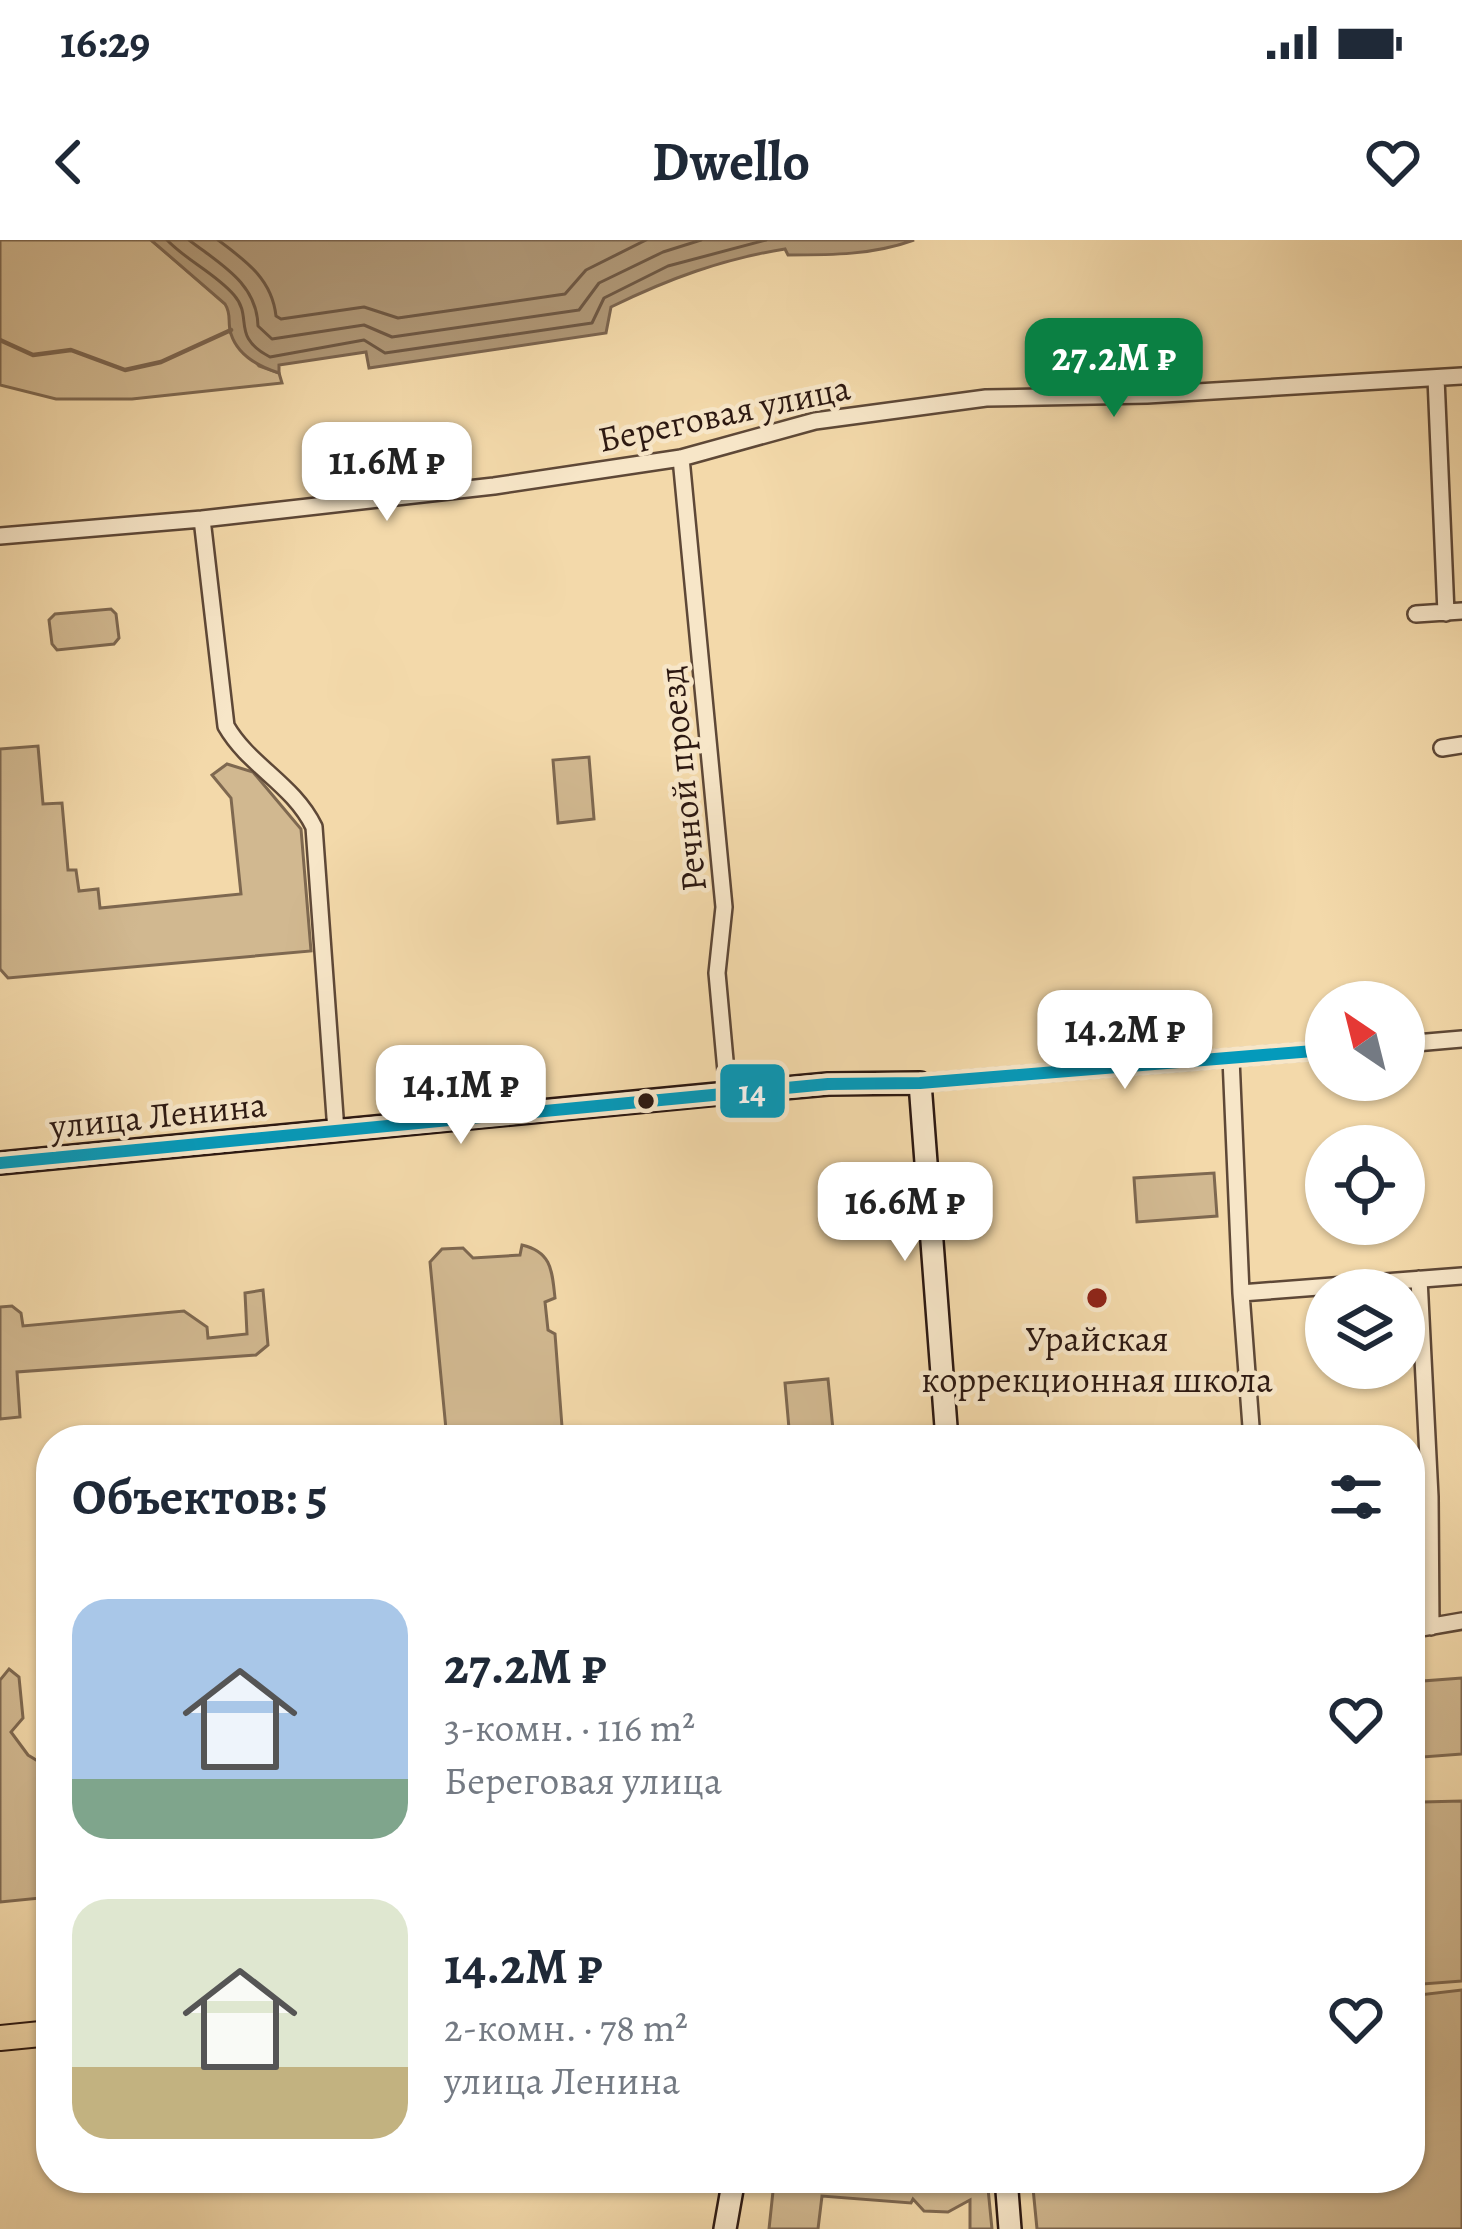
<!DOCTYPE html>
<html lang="ru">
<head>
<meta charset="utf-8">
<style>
	body { margin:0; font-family:Alegreya,serif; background:#f6f6f7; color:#1f2937; height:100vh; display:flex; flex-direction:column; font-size:45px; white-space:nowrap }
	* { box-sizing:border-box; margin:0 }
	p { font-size:39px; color:#747a83 }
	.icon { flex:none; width:66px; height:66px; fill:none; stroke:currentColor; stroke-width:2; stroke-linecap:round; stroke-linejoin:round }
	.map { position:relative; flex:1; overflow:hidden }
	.details { position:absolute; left:36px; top:1185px; width:1389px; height:768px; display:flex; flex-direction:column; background:#fff; border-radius:48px; box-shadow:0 3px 9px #0004 }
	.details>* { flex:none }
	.needle { width:78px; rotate:325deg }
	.buttons { position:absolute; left:1305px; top:741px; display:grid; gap:24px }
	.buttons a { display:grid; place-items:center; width:120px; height:120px; border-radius:50%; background:#fff; box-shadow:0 3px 9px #0004; font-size:60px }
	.price { position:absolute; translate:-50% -102px; padding:0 27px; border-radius:24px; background:#fff; color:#222; font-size:39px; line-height:78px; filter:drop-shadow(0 3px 6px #0008) }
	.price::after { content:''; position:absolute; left:50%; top:72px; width:36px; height:27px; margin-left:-18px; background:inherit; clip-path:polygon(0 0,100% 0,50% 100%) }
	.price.on { background:#0b8043; color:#fff }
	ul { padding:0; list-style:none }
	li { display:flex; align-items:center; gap:36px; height:300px; padding:0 36px }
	li span { display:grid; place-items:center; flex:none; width:336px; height:240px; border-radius:36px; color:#555 }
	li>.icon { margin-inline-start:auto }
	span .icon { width:144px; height:144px; fill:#fffc; stroke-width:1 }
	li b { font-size:51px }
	h2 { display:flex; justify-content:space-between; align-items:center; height:144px; padding:0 36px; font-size:51px }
	.status { display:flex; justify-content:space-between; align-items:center; height:84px; padding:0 60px; background:#fff; direction:ltr }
	.status svg { height:33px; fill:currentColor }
	header { display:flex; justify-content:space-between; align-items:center; height:156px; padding:0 36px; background:#fff; font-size:54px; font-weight:700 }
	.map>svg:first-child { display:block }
	.green { fill:#d1b890; stroke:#7e6850; stroke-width:3 }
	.water { fill:#af9776; stroke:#7b644e; stroke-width:3 }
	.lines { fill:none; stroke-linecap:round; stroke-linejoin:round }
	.shore { stroke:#6e5844; stroke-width:3 }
	.stream { stroke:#7b644e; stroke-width:4.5 }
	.minor-casing { stroke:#5e4837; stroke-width:20 }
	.secondary-casing { stroke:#2c1811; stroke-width:26 }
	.primary-casing { stroke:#2c1811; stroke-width:28 }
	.minor { stroke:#f7e6c8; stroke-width:15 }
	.secondary { stroke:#f7e6c8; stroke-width:21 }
	.primary { stroke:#f3d9aa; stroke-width:24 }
	.bus-1-casing { stroke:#f7e6c8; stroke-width:21 }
	.bus-1 { stroke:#049abb; stroke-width:12 }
	.bus-dot { fill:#2c1811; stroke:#f7e6c8; stroke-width:4.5 }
	.poi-dot { fill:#8f2418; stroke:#f7e6c8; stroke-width:4.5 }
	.labels { text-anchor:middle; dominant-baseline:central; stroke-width:9; stroke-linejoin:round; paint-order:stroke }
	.street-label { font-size:36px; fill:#2c1811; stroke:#f7e6c8 }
	.poi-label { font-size:36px; fill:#2c1811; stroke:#f7e6c8 }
	.line-badge { stroke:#f7e6c8; stroke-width:4.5 }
	.badge-label { font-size:33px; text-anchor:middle; font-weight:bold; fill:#fff }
</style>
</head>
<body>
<div class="status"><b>16:29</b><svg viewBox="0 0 49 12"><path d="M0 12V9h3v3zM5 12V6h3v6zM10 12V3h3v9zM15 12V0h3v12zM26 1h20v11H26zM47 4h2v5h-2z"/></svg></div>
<header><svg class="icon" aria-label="back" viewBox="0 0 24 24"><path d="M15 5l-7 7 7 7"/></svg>Dwello<svg class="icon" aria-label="heart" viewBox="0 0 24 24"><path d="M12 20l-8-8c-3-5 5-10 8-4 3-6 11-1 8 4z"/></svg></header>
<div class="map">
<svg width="1462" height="1989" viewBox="0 0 1462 1989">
	<rect width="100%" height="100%" fill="#f3d9aa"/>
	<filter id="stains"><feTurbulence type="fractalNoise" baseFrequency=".00167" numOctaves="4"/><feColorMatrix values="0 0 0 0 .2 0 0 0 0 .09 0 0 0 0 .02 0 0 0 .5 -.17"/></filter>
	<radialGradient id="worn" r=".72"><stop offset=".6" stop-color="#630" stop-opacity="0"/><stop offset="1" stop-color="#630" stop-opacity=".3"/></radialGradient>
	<path class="green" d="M0 0H151L225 63 231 73 230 92 259 126 279 133 282 143 132 159H56L0 145Z
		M111 369 116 374 119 398 114 404 57 410 52 404 49 380 55 374Z
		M38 506 43 564 62 563 68 630H76L79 651 98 649 100 668 241 654 231 558 212 535 227 524 253 532 301 589 311 711 8 738 0 729V509Z
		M589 517 594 579 558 583 553 520Z
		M1214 933 1217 976 1137 982 1134 938Z
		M522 1005C552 1012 552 1031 555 1058L545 1062 548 1090 555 1094 563 1200H447L430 1022 442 1009 463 1008 473 1018 520 1015Z
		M263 1050 268 1105 256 1115 17 1132 20 1177 0 1179V1067L12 1066 21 1073 23 1086 184 1071 207 1087 208 1098 247 1094 245 1053Z
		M828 1139 834 1200H790L785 1143Z
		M9 1429 19 1437 23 1478 11 1492 28 1515 51 1529V1657L0 1662V1440Z
		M1462 1438V1514L1410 1518V1442Z
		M1462 1561V1741L1410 1745V1567L1422 1562Z
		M1462 1750V1989H1037L1032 1938H1410V1756Z
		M987 1938 992 1989H970V1960L948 1972 924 1971 913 1959 911 1963 822 1956 818 1989H769L774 1942 759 1939Z"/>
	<path class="water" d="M151 0H914C873 15 831 15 788 15L785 9C722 19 668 39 611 67L606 93 369 128 366 112 279 125V133C260 127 238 116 231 94 227 82 232 75 225 64Z"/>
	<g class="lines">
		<path class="shore" d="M167 0C187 21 215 33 234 55 254 78 230 96 270 117L364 100 385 113 592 83 604 58 668 26 766 0
			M189 0C220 24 257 43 258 86L272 99 364 85 392 97 579 70 599 43 663 12 701 0
			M218 0C246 21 272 39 276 76L281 79 364 67 398 78 565 54 586 30 646 0"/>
		<path class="stream" d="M0 100 33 115 71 110 125 130 161 122 231 90"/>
		<g class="minor-casing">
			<path id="minor" d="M1436 138 1446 373
				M681 218 724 667 717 733 728 853
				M202 279 226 486C249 526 293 544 314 587L336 891
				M0 296 202 279 494 246 681 218 815 181 986 158 1147 155 1462 136
				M1416 374 1462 371
				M1442 508 1462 505
				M1404 804 1462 799
				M1231 818 1241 1053 1252 1200
				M920 843 1326 810
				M1419 1039 1430 1257 1431 1387
				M1241 1053 1462 1036
				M1410 1260 1430 1257
				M1410 1390 1462 1381"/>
		</g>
		<g class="secondary-casing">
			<path id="secondary" d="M0 923 728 853 828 844 920 843 947 1200
				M1006 1938 1010 1989
				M725 1989 734 1938"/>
		</g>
		<g class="primary-casing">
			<path id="primary" d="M0 1798 51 1793"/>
		</g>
		<use href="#minor" class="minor"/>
		<use href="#secondary" class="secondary"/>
		<use href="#primary" class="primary"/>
		<g class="bus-1-casing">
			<path id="bus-1" d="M0 923 828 844 920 843 1326 810"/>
		</g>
		<use href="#bus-1" class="bus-1"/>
	</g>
	<circle class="bus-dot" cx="646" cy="861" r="10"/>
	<circle class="poi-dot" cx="1097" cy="1058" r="12"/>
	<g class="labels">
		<g class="street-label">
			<text transform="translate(724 173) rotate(-12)">Береговая улица</text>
			<text transform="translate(682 539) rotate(-96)">Речной проезд</text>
			<text transform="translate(158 875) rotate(-6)">улица Ленина</text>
		</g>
		<g class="poi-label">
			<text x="1097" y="1098">Урайская<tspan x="1097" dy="41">коррекционная школа</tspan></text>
		</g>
	</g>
	<rect class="line-badge" x="718" y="822" width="69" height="58" rx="12" fill="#049abb"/>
	<g class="badge-label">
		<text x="752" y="863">14</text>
	</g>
	<rect width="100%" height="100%" filter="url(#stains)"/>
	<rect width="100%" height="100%" fill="url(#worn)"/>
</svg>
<div class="buttons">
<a><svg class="needle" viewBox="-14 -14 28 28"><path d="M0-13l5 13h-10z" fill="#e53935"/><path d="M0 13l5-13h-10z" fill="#747a83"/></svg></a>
<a><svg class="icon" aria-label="locate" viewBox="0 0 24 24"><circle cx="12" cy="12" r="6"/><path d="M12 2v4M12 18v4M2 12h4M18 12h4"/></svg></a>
<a><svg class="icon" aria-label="layers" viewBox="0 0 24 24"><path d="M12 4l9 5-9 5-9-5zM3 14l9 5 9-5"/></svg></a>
</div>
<b class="price on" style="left:1114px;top:180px">27.2M ₽</b>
<b class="price" style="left:387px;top:284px">11.6M ₽</b>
<b class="price" style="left:1125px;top:852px">14.2M ₽</b>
<b class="price" style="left:461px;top:907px">14.1M ₽</b>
<b class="price" style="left:905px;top:1024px">16.6M ₽</b>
<section class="details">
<h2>Объектов: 5<svg class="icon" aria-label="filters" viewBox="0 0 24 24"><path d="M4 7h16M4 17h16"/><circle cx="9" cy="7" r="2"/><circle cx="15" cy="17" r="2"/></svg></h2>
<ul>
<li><span style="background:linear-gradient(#a9c7e8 75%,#7fa58c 0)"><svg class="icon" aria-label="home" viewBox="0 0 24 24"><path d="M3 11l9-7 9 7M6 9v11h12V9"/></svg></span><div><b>27.2M ₽</b><p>3-комн. · 116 m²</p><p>Береговая улица</p></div><svg class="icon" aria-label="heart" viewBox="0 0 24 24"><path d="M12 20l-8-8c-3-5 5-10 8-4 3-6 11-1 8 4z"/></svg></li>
<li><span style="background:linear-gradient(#dfe7d0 70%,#c2b280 0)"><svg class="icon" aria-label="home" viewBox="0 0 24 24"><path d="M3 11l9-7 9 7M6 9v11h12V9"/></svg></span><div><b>14.2M ₽</b><p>2-комн. · 78 m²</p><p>улица Ленина</p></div><svg class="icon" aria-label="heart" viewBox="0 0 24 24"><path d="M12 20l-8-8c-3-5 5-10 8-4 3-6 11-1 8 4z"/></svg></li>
</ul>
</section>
</div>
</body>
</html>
